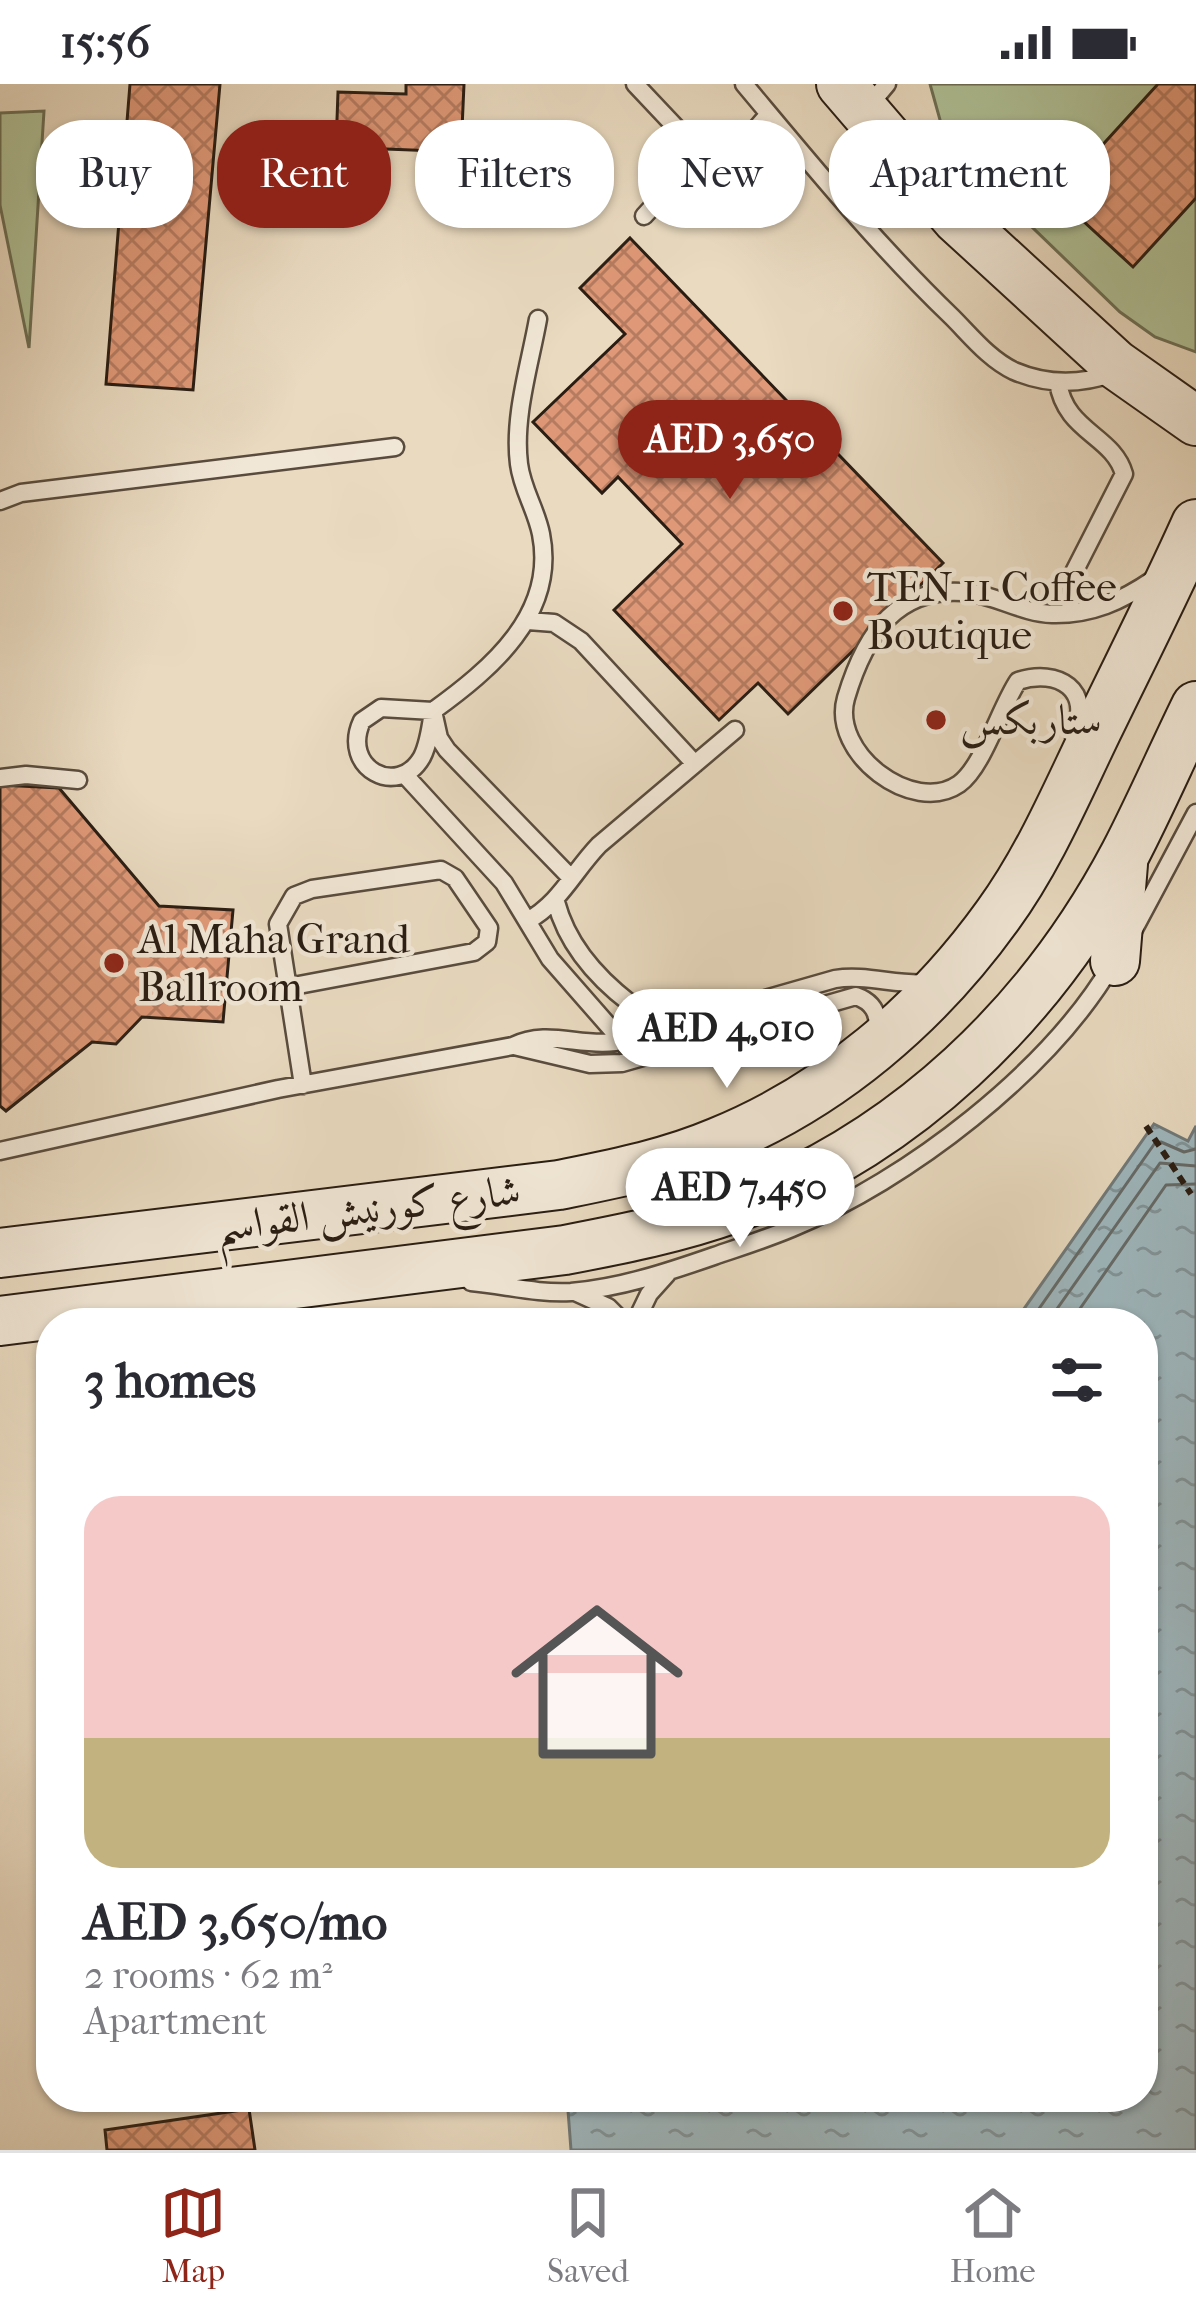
<!DOCTYPE html>
<html lang="en">
<head>
<meta charset="utf-8">
<style>
	body { margin:0; font-family:"IM FELL French Canon",Amiri,serif; background:#f7f7f7; color:#2b2b33; height:100vh; display:flex; flex-direction:column; font-size:45px; white-space:nowrap }
	* { box-sizing:border-box; margin:0 }
	p { font-size:39px; color:#7c7c81 }
	.icon { flex:none; width:66px; height:66px; fill:none; stroke:currentColor; stroke-width:2; stroke-linecap:round; stroke-linejoin:round }
	.map { position:relative; flex:1; overflow:hidden }
	.side { position:absolute; left:36px; top:1224px; width:1122px; height:804px; display:flex; flex-direction:column; background:#fff; border-radius:48px; box-shadow:0 3px 9px #0004 }
	.side>* { flex:none }
	.guide { position:absolute; left:36px; top:36px; width:1125px; height:108px; display:flex; gap:24px }
	.price { position:absolute; translate:-50% -102px; padding:0 27px; border-radius:42px; background:#fff; color:#222; font-size:39px; line-height:78px; filter:drop-shadow(0 3px 6px #0008) }
	.price::after { content:''; position:absolute; left:50%; top:72px; width:36px; height:27px; margin-left:-18px; background:inherit; clip-path:polygon(0 0,100% 0,50% 100%) }
	.price.active { background:#8f2418; color:#fff }
	ul { padding:0; list-style:none }
	li { display:grid; align-content:center; gap:24px; height:636px; padding:0 48px }
	li+li { border-top:3px solid #e1e1e2 }
	li span { display:grid; place-items:center; height:372px; border-radius:36px; color:#555 }
	li>.icon { margin-inline-start:auto }
	span .icon { width:216px; height:216px; fill:#fffc; stroke-width:1 }
	li b { font-size:51px }
	h2 { display:flex; justify-content:space-between; align-items:center; height:144px; padding:0 48px; font-size:51px }
	.chip { padding:0 42px; border-radius:48px; background:#fff; box-shadow:0 3px 9px #0004; font-size:42px; line-height:108px }
	.chip.active { background:#8f2418; color:#fff }
	.status { display:flex; justify-content:space-between; align-items:center; height:84px; padding:0 60px; background:#fff; direction:ltr }
	.status svg { height:33px; fill:currentColor }
	.tabs { display:flex; justify-content:space-around; align-items:center; height:168px; border-top:3px solid #e1e1e2; background:#fff; font-size:33px; color:#7c7c81 }
	.tabs a { display:grid; justify-items:center; gap:6px }
	.tabs .active { color:#8f2418 }
	.map>svg:first-child { display:block }
	.grass { fill:#b0c197; stroke:#6c6f55; stroke-width:3 }
	.water { fill:url(#water-ripples); stroke:#6f797a; stroke-width:3 }
	.lines { fill:none; stroke-linecap:round; stroke-linejoin:round }
	.shore { stroke:#646a68; stroke-width:3 }
	.building { fill:url(#building-cross-hatch); stroke:#291d13; stroke-width:3 }
	.lane-casing { stroke:#594c3e; stroke-width:21 }
	.secondary-casing { stroke:#291d13; stroke-width:52 }
	.path { stroke:#291d13; stroke-width:6; stroke-dasharray:9 6; stroke-linecap:butt }
	.lane { stroke:#f1e7d6; stroke-width:16 }
	.secondary { stroke:#f1e7d6; stroke-width:48 }
	.poi-dot { fill:#8f2418; stroke:#f1e7d6; stroke-width:4.5 }
	.labels { text-anchor:middle; dominant-baseline:central; stroke-width:9; stroke-linejoin:round; paint-order:stroke }
	.poi-label { font-size:42px; fill:#291d13; stroke:#f1e7d6; text-anchor:start }
	.street-label { font-size:42px; fill:#291d13; stroke:#f1e7d6 }
</style>
</head>
<body>
<div class="status"><b>15:56</b><svg viewBox="0 0 49 12"><path d="M0 12V9h3v3zM5 12V6h3v6zM10 12V3h3v9zM15 12V0h3v12zM26 1h20v11H26zM47 4h2v5h-2z"/></svg></div>
<div class="map">
<svg width="1196" height="2066" viewBox="0 0 1196 2066">
	<defs>
		<pattern id="water-ripples" width="26" height="14" patternUnits="userSpaceOnUse" patternTransform="scale(3)"><rect width="26" height="14" fill="#9eb7be"/><path d="M2 4q2-2 4 0t4 0M15 11q2-2 4 0t4 0" fill="none" stroke="#819499"/></pattern>
		<pattern id="building-cross-hatch" width="8" height="8" patternUnits="userSpaceOnUse" patternTransform="scale(3)"><rect width="8" height="8" fill="#e09978"/><path d="M0 0l8 8M0 8l8-8" fill="none" stroke="#b67c61"/></pattern>
	</defs>
	<rect width="100%" height="100%" fill="#e9dac0"/>
	<filter id="stains"><feTurbulence type="fractalNoise" baseFrequency=".00167" numOctaves="4"/><feColorMatrix values="0 0 0 0 .2 0 0 0 0 .09 0 0 0 0 .02 0 0 0 .5 -.17"/></filter>
	<radialGradient id="worn" r=".72"><stop offset=".6" stop-color="#630" stop-opacity="0"/><stop offset="1" stop-color="#630" stop-opacity=".3"/></radialGradient>
	<path class="grass" d="M930 0H1196V268L1155 253 1120 228 947 61Z
		M44 27 29 264 0 121V29Z"/>
	<path class="water" d="M1154 1040 1188 1057 1196 1042V2066H571L567 2013H1143V1239H1014Z"/>
	<g class="lines">
		<path class="shore" d="M1029 1239 1155 1059 1161 1058 1184 1068 1196 1065
			M1047 1239 1160 1079 1196 1082
			M1070 1239 1166 1101 1196 1100"/>
	</g>
	<path class="building" d="M130 0H220L193 306 106 300Z
		M406 0H464L461 68 336 63 338 8 406 10Z
		M1158 0H1196V114L1133 183 1056 112Z
		M630 154 943 479 788 630 758 599 719 636 614 526 682 460 618 393 602 409 533 338 625 250 580 204Z
		M0 701 59 704 159 822 233 826 223 938 142 933 116 960 92 958 6 1027 0 1022Z
		M249 2025 255 2066H107L105 2046Z"/>
	<g class="lines">
		<g class="lane-casing">
			<path id="lane" d="M635 0 701 70C731 82 750 50 769 30
				M744 0C811 80 877 161 952 233 971 252 989 275 1014 287 1047 301 1080 301 1113 289
				M867 24 887 0
				M644 132 701 70
				M538 235C530 280 513 333 519 380 522 405 536 425 541 450 557 530 491 585 433 627L439 654 447 666 571 794
				M1058 298C1065 348 1113 351 1124 390L1073 490 1070 528
				M0 417 21 409 395 363
				M528 537 554 539 581 557 695 680
				M381 624 433 627C431 641 429 659 422 673 398 715 340 684 362 637Z
				M1073 650C1094 606 1058 584 1018 597 1000 624 983 683 959 700 913 732 830 669 846 614 865 550 898 499 972 509 999 513 1023 529 1052 530 1091 531 1122 517 1154 495
				M404 690 504 799 550 875 628 964
				M0 694 26 691 78 696
				M556 818C567 860 597 894 631 920 642 928 654 933 664 942L667 951
				M527 837C560 819 573 788 599 761L735 646
				M1133 847 1196 729
				M288 903 474 868 487 858 489 844 455 794 441 786 312 805 294 812 278 840 303 1001
				M514 962 590 980 622 979 856 912C873 918 879 929 878 947
				M0 1067 278 1005 513 962C547 945 579 963 615 958L835 895C867 890 897 902 929 899
				M471 1198C505 1201 537 1210 571 1208 620 1204 668 1188 714 1172 740 1163 766 1155 792 1144 908 1096 1049 988 1113 879
				M575 1208 608 1223 624 1239
				M635 1239 649 1210 667 1190"/>
		</g>
		<g class="secondary-casing">
			<path id="secondary" d="M841 0 957 135 1115 280 1196 337
				M1115 877 1123 780
				M0 1169 559 1101C613 1090 666 1080 718 1058 831 1012 927 930 998 831 1041 772 1069 703 1101 638 1133 572 1166 507 1196 440
				M0 1237 565 1166C622 1155 679 1144 734 1124 905 1060 1040 931 1125 770 1150 722 1172 671 1196 622"/>
		</g>
		<path class="path" d="M1146 1042 1191 1110"/>
		<use href="#lane" class="lane"/>
		<use href="#secondary" class="secondary"/>
	</g>
	<g class="poi-dot">
		<circle cx="843" cy="527" r="12"/>
		<circle cx="936" cy="636" r="12"/>
		<circle cx="114" cy="879" r="12"/>
	</g>
	<g class="labels">
		<g class="poi-label">
			<text x="867" y="503">TEN 11 Coffee<tspan x="867" dy="48">Boutique</tspan></text>
			<text x="960" y="636">ستاربكس</text>
			<text x="138" y="855">Al Maha Grand<tspan x="138" dy="48">Ballroom</tspan></text>
		</g>
		<g class="street-label">
			<text transform="translate(368 1125) rotate(-7)">شارع كورنيش القواسم</text>
		</g>
	</g>
	<rect width="100%" height="100%" filter="url(#stains)"/>
	<rect width="100%" height="100%" fill="url(#worn)"/>
</svg>
<b class="price active" style="left:730px;top:418px">AED 3,650</b>
<b class="price" style="left:727px;top:1007px">AED 4,010</b>
<b class="price" style="left:740px;top:1166px">AED 7,450</b>
<div class="guide">
<a class="chip">Buy</a>
<a class="chip active">Rent</a>
<a class="chip">Filters</a>
<a class="chip">New</a>
<a class="chip">Apartment</a>
</div>
<section class="side">
<h2>3 homes<svg class="icon" aria-label="filters" viewBox="0 0 24 24"><path d="M4 7h16M4 17h16"/><circle cx="9" cy="7" r="2"/><circle cx="15" cy="17" r="2"/></svg></h2>
<ul>
<li><span style="background:linear-gradient(#f6c9c9 65%,#c2b280 0)"><svg class="icon" aria-label="home" viewBox="0 0 24 24"><path d="M3 11l9-7 9 7M6 9v11h12V9"/></svg></span><div><b>AED 3,650/mo</b><p>2 rooms · 62 m²</p><p>Apartment</p></div></li>
</ul>
</section>
</div>
<nav class="tabs">
<a class="active"><svg class="icon" aria-label="map" viewBox="0 0 24 24"><path d="M3 6l6-2 6 2 6-2v14l-6 2-6-2-6 2zM9 4v14M15 6v14"/></svg>Map</a>
<a><svg class="icon" aria-label="saved" viewBox="0 0 24 24"><path d="M7 4h10v16l-5-4-5 4z"/></svg>Saved</a>
<a><svg class="icon" aria-label="home" viewBox="0 0 24 24"><path d="M3 11l9-7 9 7M6 9v11h12V9"/></svg>Home</a>
</nav>
</body>
</html>
